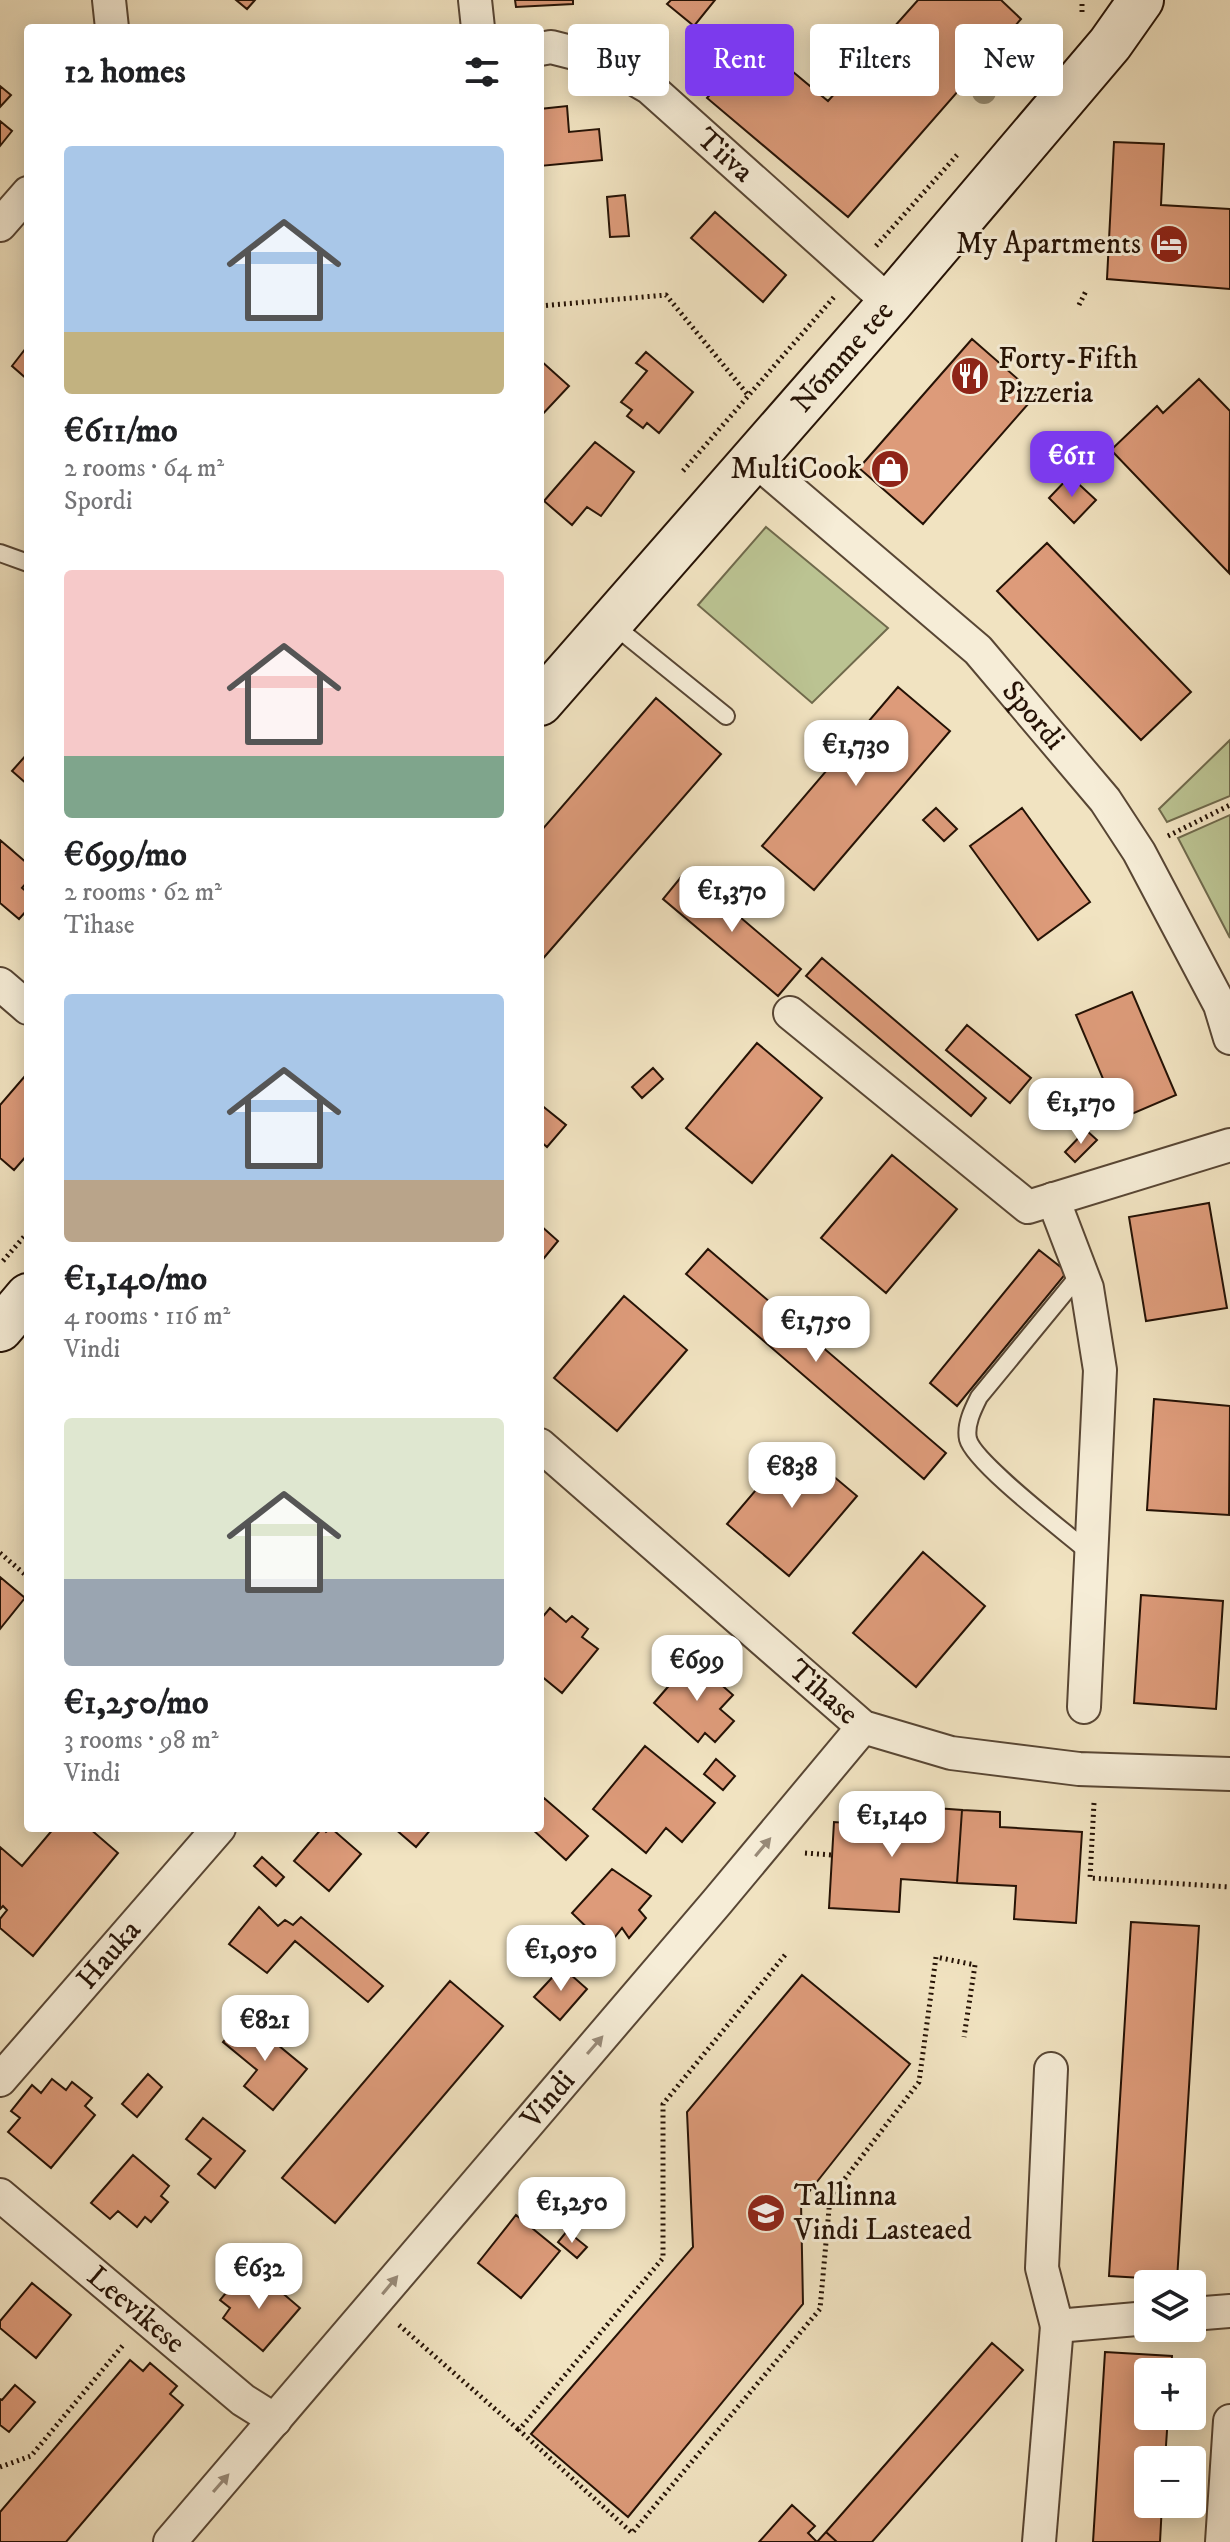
<!DOCTYPE html>
<html lang="en">
<head>
<meta charset="utf-8">
<style>
	body { margin:0; font-family:"IM FELL DW Pica",serif; background:#f6f6f6; color:#202124; height:100vh; display:flex; flex-direction:column; font-size:30px; white-space:nowrap }
	* { box-sizing:border-box; margin:0 }
	p { font-size:26px; color:#757577 }
	.icon { flex:none; width:44px; height:44px; fill:none; stroke:currentColor; stroke-width:2; stroke-linecap:round; stroke-linejoin:round }
	.map { position:relative; flex:1; overflow:hidden }
	.side { position:absolute; left:24px; top:24px; width:520px; height:1808px; display:flex; flex-direction:column; background:#fff; border-radius:8px; box-shadow:0 4px 20px #0003 }
	.side>* { flex:none }
	.guide { position:absolute; left:568px; top:24px; width:542px; height:72px; display:flex; gap:16px }
	.fabs { position:absolute; left:1134px; top:2270px; display:grid; gap:16px }
	.fabs a { display:grid; place-items:center; width:72px; height:72px; border-radius:8px; background:#fff; box-shadow:0 4px 20px #0003; font-size:40px }
	.price { position:absolute; translate:-50% -68px; padding:0 18px; border-radius:16px; background:#fff; color:#222; font-size:26px; line-height:52px; filter:drop-shadow(0 2px 4px #0008) }
	.price::after { content:''; position:absolute; left:50%; top:48px; width:24px; height:18px; margin-left:-12px; background:inherit; clip-path:polygon(0 0,100% 0,50% 100%) }
	.price.selected { background:#7c3aed; color:#fff }
	ul { padding:0; list-style:none }
	li { display:grid; align-content:center; gap:16px; height:424px; padding:0 40px }
	li span { display:grid; place-items:center; height:248px; border-radius:8px; color:#555 }
	li>.icon { margin-inline-start:auto }
	span .icon { width:144px; height:144px; fill:#fffc; stroke-width:1 }
	li b { font-size:34px }
	h2 { display:flex; justify-content:space-between; align-items:center; height:96px; padding:0 40px; font-size:34px }
	.chip { padding:0 28px; border-radius:8px; background:#fff; box-shadow:0 4px 20px #0003; font-size:28px; line-height:72px }
	.chip.selected { background:#7c3aed; color:#fff }
	.map>svg:first-child { display:block }
	.green { fill:#bbc392; stroke:#706a4c; stroke-width:2 }
	.building { fill:#dd9b7a; stroke:#251205; stroke-width:2 }
	.lines { fill:none; stroke-linecap:round; stroke-linejoin:round }
	.lane-casing { stroke:#584634; stroke-width:20 }
	.street-casing { stroke:#584634; stroke-width:36 }
	.secondary-casing { stroke:#251205; stroke-width:48 }
	.path { stroke:#251205; stroke-width:5; stroke-dasharray:2 4; stroke-linecap:butt }
	.lane { stroke:#f6edd7; stroke-width:16 }
	.street { stroke:#f6edd7; stroke-width:32 }
	.secondary { stroke:#f6edd7; stroke-width:44 }
	.tree { fill:#9e9275 }
	.oneway { fill:#988a78 }
	.labels { text-anchor:middle; dominant-baseline:central; stroke-width:6; stroke-linejoin:round; paint-order:stroke }
	.street-label { font-size:30px; fill:#251205; stroke:#f6edd7 }
	.poi-label { font-size:30px; fill:#251205; stroke:#f6edd7; text-anchor:end }
</style>
</head>
<body>
<div class="map">
<svg width="1230" height="2542" viewBox="0 0 1230 2542">
	<rect width="100%" height="100%" fill="#f1e3c1"/>
	<filter id="stains"><feTurbulence type="fractalNoise" baseFrequency=".0025" numOctaves="4"/><feColorMatrix values="0 0 0 0 .2 0 0 0 0 .09 0 0 0 0 .02 0 0 0 .5 -.17"/></filter>
	<radialGradient id="worn" r=".72"><stop offset=".6" stop-color="#630" stop-opacity="0"/><stop offset="1" stop-color="#630" stop-opacity=".3"/></radialGradient>
	<path class="green" d="M766 527 888 628 812 703 698 605Z
		M1230 740V796L1167 822 1159 809Z
		M1230 815V938L1178 838Z"/>
	<path class="building" d="M236 0H255L247 9Z
		M515 0H573V4L516 7Z
		M671 0H715L694 26 667 4Z
		M918 0H1001L1021 19 848 217 707 98 756 41 828 101Z
		M0 86 11 95 0 107Z
		M567 106 569 132 599 129 602 160 540 166V109Z
		M0 121 12 131 0 146Z
		M1114 142 1164 144 1161 205 1230 209V289L1107 279Z
		M625 195 629 236 610 237 607 197Z
		M715 212 786 275 763 302 691 238Z
		M972 339 1036 395 923 524 859 468Z
		M26 348 28 349V380L12 366Z
		M646 352 693 392 659 433 647 423 643 428 627 416 632 410 621 402 647 371 636 363Z
		M540 360 569 386 540 417Z
		M1199 379 1230 411 1229 573 1111 450 1157 406 1163 413Z
		M595 442 634 472 601 516 587 507 572 525 544 501Z
		M1070 476 1096 500 1074 523 1049 498Z
		M1047 543 1191 692 1141 740 997 591Z
		M898 687 950 731 814 890 762 846Z
		M656 698 721 754 540 962V832Z
		M28 753V785L12 771Z
		M936 808 957 829 944 841 923 820Z
		M1022 808 1090 902 1038 940 970 846Z
		M0 840 28 864V881L22 888 28 893V909L19 919 0 903Z
		M686 871 801 969 778 996 663 899Z
		M822 958 986 1098 971 1116 806 976Z
		M1132 992 1176 1095 1120 1119 1076 1015Z
		M967 1025 1031 1078 1010 1103 946 1050Z
		M757 1043 822 1098 752 1183 686 1128Z
		M653 1068 663 1079 642 1098 632 1087Z
		M25 1076 28 1079V1154L14 1170 0 1158V1105Z
		M540 1104 566 1125 547 1147 540 1141Z
		M1086 1130 1097 1140 1075 1162 1065 1152Z
		M892 1155 957 1209 886 1293 821 1238Z
		M1209 1203 1227 1308 1146 1321 1129 1217Z
		M540 1225 558 1241 540 1263Z
		M708 1249 946 1453 924 1479 686 1274Z
		M1039 1250 1067 1272 957 1406 930 1383Z
		M624 1296 687 1350 617 1431 554 1378Z
		M1154 1399 1230 1406 1229 1515 1147 1510Z
		M795 1444 857 1496 789 1576 727 1524Z
		M923 1552 985 1606 916 1687 853 1633Z
		M0 1577 25 1598 0 1629Z
		M1141 1595 1223 1601 1216 1709 1134 1703Z
		M550 1608 566 1622 572 1616 588 1629 582 1637 598 1649 562 1693 540 1675V1620Z
		M692 1659 733 1695 720 1709 734 1721 715 1742 705 1733 698 1742 654 1703Z
		M645 1746 715 1803 682 1842 666 1828 646 1853 593 1809Z
		M716 1759 735 1776 723 1790 704 1774Z
		M544 1798 588 1836 566 1860 531 1828H540V1802Z
		M921 1807 962 1810 957 1883 901 1879 899 1912 829 1908 834 1822 920 1828Z
		M962 1810 1000 1812V1827L1082 1832 1076 1923 1014 1919 1016 1886 957 1883Z
		M54 1828H89L118 1853 33 1956 0 1928V1919L7 1910 3 1906 0 1909V1847L22 1866Z
		M322 1828 326 1832 331 1828 361 1854 329 1891 294 1861Z
		M394 1828H432L416 1847Z
		M262 1857 284 1877 276 1886 254 1866Z
		M612 1869 651 1896 639 1910 646 1918 629 1938 622 1928 607 1947 572 1913Z
		M259 1907 278 1926 285 1920 293 1925 301 1917 383 1986 368 2002 295 1941 267 1973 229 1944Z
		M1131 1922 1199 1926 1177 2280 1109 2276Z
		M562 1967 587 1989 560 2020 534 1997Z
		M802 1975 910 2064 801 2202 803 2304 628 2517 531 2434 693 2247 687 2112Z
		M450 1981 503 2026 335 2223 282 2178Z
		M244 2017 307 2069 273 2110 244 2086 257 2070 223 2042Z
		M148 2074 162 2087 137 2117 122 2104Z
		M52 2079 66 2090 72 2082 92 2098 85 2106 95 2115 51 2168 8 2132 20 2118 11 2111 32 2085 41 2093Z
		M203 2118 245 2151 215 2188 198 2174 211 2159 186 2139Z
		M133 2155 169 2186 161 2196 168 2202 151 2222 145 2217 137 2227 118 2211 110 2219 91 2203Z
		M516 2215 560 2251 521 2298 478 2263Z
		M567 2231 587 2247 577 2258 558 2242Z
		M259 2273 300 2308 263 2351 223 2318 230 2308 220 2300 235 2282 244 2290Z
		M32 2283 71 2315 36 2358 0 2328V2321Z
		M992 2343 1023 2370 872 2542H837L826 2532Z
		M1105 2352 1172 2356 1171 2372H1148V2416H1168L1165 2460H1148V2504H1162L1160 2542H1093Z
		M130 2360 143 2371 150 2363 177 2386 170 2394 183 2405 66 2542H0V2512Z
		M15 2385 35 2402 9 2432 0 2425V2399L2 2400Z
		M792 2505 815 2526 808 2533 817 2542 826 2532 837 2542H759Z"/>
	<g class="lines">
		<g class="lane-casing">
			<path id="lane" d="M0 553 28 563
				M611 623 726 716
				M1081 1273 979 1397C973 1409 965 1425 968 1439 974 1463 1068 1534 1091 1554"/>
		</g>
		<g class="street-casing">
			<g id="street">
				<path d="M109 0 112 28"/>
				<path d="M475 0 478 28"/>
				<path id="s1" d="M540 49 551 47 602 60 650 88 890 303"/>
				<path d="M0 225 28 193"/>
				<path id="s2" d="M754 459 978 650 1105 800 1139 852 1220 1005 1230 1038"/>
				<path d="M0 984 28 1008"/>
				<path d="M790 1013 1028 1207 1230 1145"/>
				<path d="M1053 1199 1087 1288 1100 1370 1084 1707"/>
				<path id="s3" d="M540 1445 863 1727 951 1753 1079 1769 1230 1774"/>
				<path d="M1051 2069 1042 2268 1057 2326 1148 2318"/>
				<path id="s4" d="M0 2080 219 1828"/>
				<path id="s5" d="M0 2195 243 2400 275 2420"/>
				<path d="M1192 2314 1230 2311"/>
				<path id="s6" d="M170 2542 717 1902 863 1727"/>
				<path d="M1039 2542 1057 2326"/>
				<path d="M1222 2542 1230 2421"/>
			</g>
		</g>
		<g class="secondary-casing">
			<g id="secondary">
				<path id="s7" d="M540 703 890 303 1110 44 1141 0"/>
				<path d="M0 1329 28 1296"/>
			</g>
		</g>
		<path class="path" d="M1082 12V0
			M876 246 957 155
			M1079 305 1086 291
			M540 306 666 295 748 395
			M683 471 834 297
			M1168 836 1230 805
			M3 1261 28 1232
			M0 1553 28 1577
			M1094 1803 1090 1878 1230 1887
			M805 1853 832 1855
			M785 1955 663 2104V2258L519 2430 632 2533 820 2309 830 2198 919 2082 936 1957 975 1965 964 2037
			M399 2325 519 2430
			M0 2467 31 2456 124 2344"/>
		<use href="#lane" class="lane"/>
		<use href="#street" class="street"/>
		<use href="#secondary" class="secondary"/>
	</g>
	<circle class="tree" cx="984" cy="92" r="12"/>
	<defs><path id="oneway-solid" d="M-6-.8H1V-3.2L6.5 0L1 3.2V.8H-6Z" transform="scale(2)"/></defs>
	<g class="oneway">
		<use href="#oneway-solid" transform="translate(763 1847) rotate(-50)"/>
		<use href="#oneway-solid" transform="translate(595 2045) rotate(-49)"/>
		<use href="#oneway-solid" transform="translate(390 2285) rotate(-50)"/>
		<use href="#oneway-solid" transform="translate(221 2483) rotate(-49)"/>
	</g>
	<defs>
		<g id="hotel-disc" transform="scale(2)"><circle r="9.5" fill="#8f2418" stroke="#f6edd7"/><path d="M-6-4.5h1.5V1H6V5H4.5V3h-9V5H-6ZM-4 0a1.8 1.8 0 1 1 3.6 0ZM.5 0V-2.5h3Q6-2.5 6 0Z" fill="#fff"/></g>
		<g id="restaurant-disc" transform="scale(2)"><circle r="9.5" fill="#8f2418" stroke="#f6edd7"/><path d="M-5-6h1v4h1v-4h1v4h1v-4h1v5L-1.5 .5V6h-2V.5L-5-1ZM5-6V6H3V1.5H1.5Q1.5-4 5-6Z" fill="#fff"/></g>
		<g id="shop-disc" transform="scale(2)"><circle r="9.5" fill="#8f2418" stroke="#f6edd7"/><path d="M-5-2.5h2.3a2.7 3.5 0 0 1 5.4 0H5L5.5 6h-11ZM-1.5-2.5h3a1.5 2.3 0 0 0-3 0Z" fill="#fff"/></g>
		<g id="school-disc" transform="scale(2)"><circle r="9.5" fill="#8f2418" stroke="#f6edd7"/><path d="M0-5L7-2L0 1L-7-2ZM-4 1L0 2.5L4 1V4Q0 6-4 4Z" fill="#fff"/></g>
	</defs>
	<g fill-rule="evenodd">
		<use href="#hotel-disc" x="1169" y="244"/>
		<use href="#restaurant-disc" x="970" y="376"/>
		<use href="#shop-disc" x="890" y="469"/>
		<use href="#school-disc" x="766" y="2213"/>
	</g>
	<g class="labels">
		<g class="street-label">
			<text stroke="none"><textPath href="#s1" startOffset="220">Tiiva</textPath></text>
			<text stroke="none"><textPath href="#s7" startOffset="460">Nõmme tee</textPath></text>
			<text stroke="none"><textPath href="#s2" startOffset="380">Spordi</textPath></text>
			<text stroke="none"><textPath href="#s3" startOffset="376">Tihase</textPath></text>
			<text stroke="none"><textPath href="#s4" startOffset="166">Hauka</textPath></text>
			<text stroke="none"><textPath href="#s6" startOffset="582">Vindi</textPath></text>
			<text stroke="none"><textPath href="#s5" startOffset="178">Leevikese</textPath></text>
		</g>
		<g class="poi-label">
			<text x="1141" y="244">My Apartments</text>
			<text x="998" y="359" text-anchor="start">Forty-Fifth<tspan x="998" dy="34">Pizzeria</tspan></text>
			<text x="862" y="469">MultiCook</text>
			<text x="794" y="2196" text-anchor="start">Tallinna<tspan x="794" dy="34">Vindi Lasteaed</tspan></text>
		</g>
	</g>
	<rect width="100%" height="100%" filter="url(#stains)"/>
	<rect width="100%" height="100%" fill="url(#worn)"/>
</svg>
<div class="fabs">
<a><svg class="icon" aria-label="layers" viewBox="0 0 24 24"><path d="M12 4l9 5-9 5-9-5zM3 14l9 5 9-5"/></svg></a>
<a>+</a>
<a>−</a>
</div>
<b class="price selected" style="left:1072px;top:499px">€611</b>
<b class="price" style="left:856px;top:788px">€1,730</b>
<b class="price" style="left:732px;top:934px">€1,370</b>
<b class="price" style="left:1081px;top:1146px">€1,170</b>
<b class="price" style="left:816px;top:1364px">€1,750</b>
<b class="price" style="left:792px;top:1510px">€838</b>
<b class="price" style="left:697px;top:1703px">€699</b>
<b class="price" style="left:892px;top:1859px">€1,140</b>
<b class="price" style="left:561px;top:1993px">€1,050</b>
<b class="price" style="left:265px;top:2063px">€821</b>
<b class="price" style="left:572px;top:2245px">€1,250</b>
<b class="price" style="left:259px;top:2311px">€632</b>
<div class="guide">
<a class="chip">Buy</a>
<a class="chip selected">Rent</a>
<a class="chip">Filters</a>
<a class="chip">New</a>
</div>
<section class="side">
<h2>12 homes<svg class="icon" aria-label="filters" viewBox="0 0 24 24"><path d="M4 7h16M4 17h16"/><circle cx="9" cy="7" r="2"/><circle cx="15" cy="17" r="2"/></svg></h2>
<ul>
<li><span style="background:linear-gradient(#a9c7e8 75%,#c2b280 0)"><svg class="icon" aria-label="home" viewBox="0 0 24 24"><path d="M3 11l9-7 9 7M6 9v11h12V9"/></svg></span><div><b>€611/mo</b><p>2 rooms · 64 m²</p><p>Spordi</p></div></li>
<li><span style="background:linear-gradient(#f6c9c9 75%,#7fa58c 0)"><svg class="icon" aria-label="home" viewBox="0 0 24 24"><path d="M3 11l9-7 9 7M6 9v11h12V9"/></svg></span><div><b>€699/mo</b><p>2 rooms · 62 m²</p><p>Tihase</p></div></li>
<li><span style="background:linear-gradient(#a9c7e8 75%,#b9a48a 0)"><svg class="icon" aria-label="home" viewBox="0 0 24 24"><path d="M3 11l9-7 9 7M6 9v11h12V9"/></svg></span><div><b>€1,140/mo</b><p>4 rooms · 116 m²</p><p>Vindi</p></div></li>
<li><span style="background:linear-gradient(#dfe7d0 65%,#9aa5b1 0)"><svg class="icon" aria-label="home" viewBox="0 0 24 24"><path d="M3 11l9-7 9 7M6 9v11h12V9"/></svg></span><div><b>€1,250/mo</b><p>3 rooms · 98 m²</p><p>Vindi</p></div></li>
</ul>
</section>
</div>
</body>
</html>
